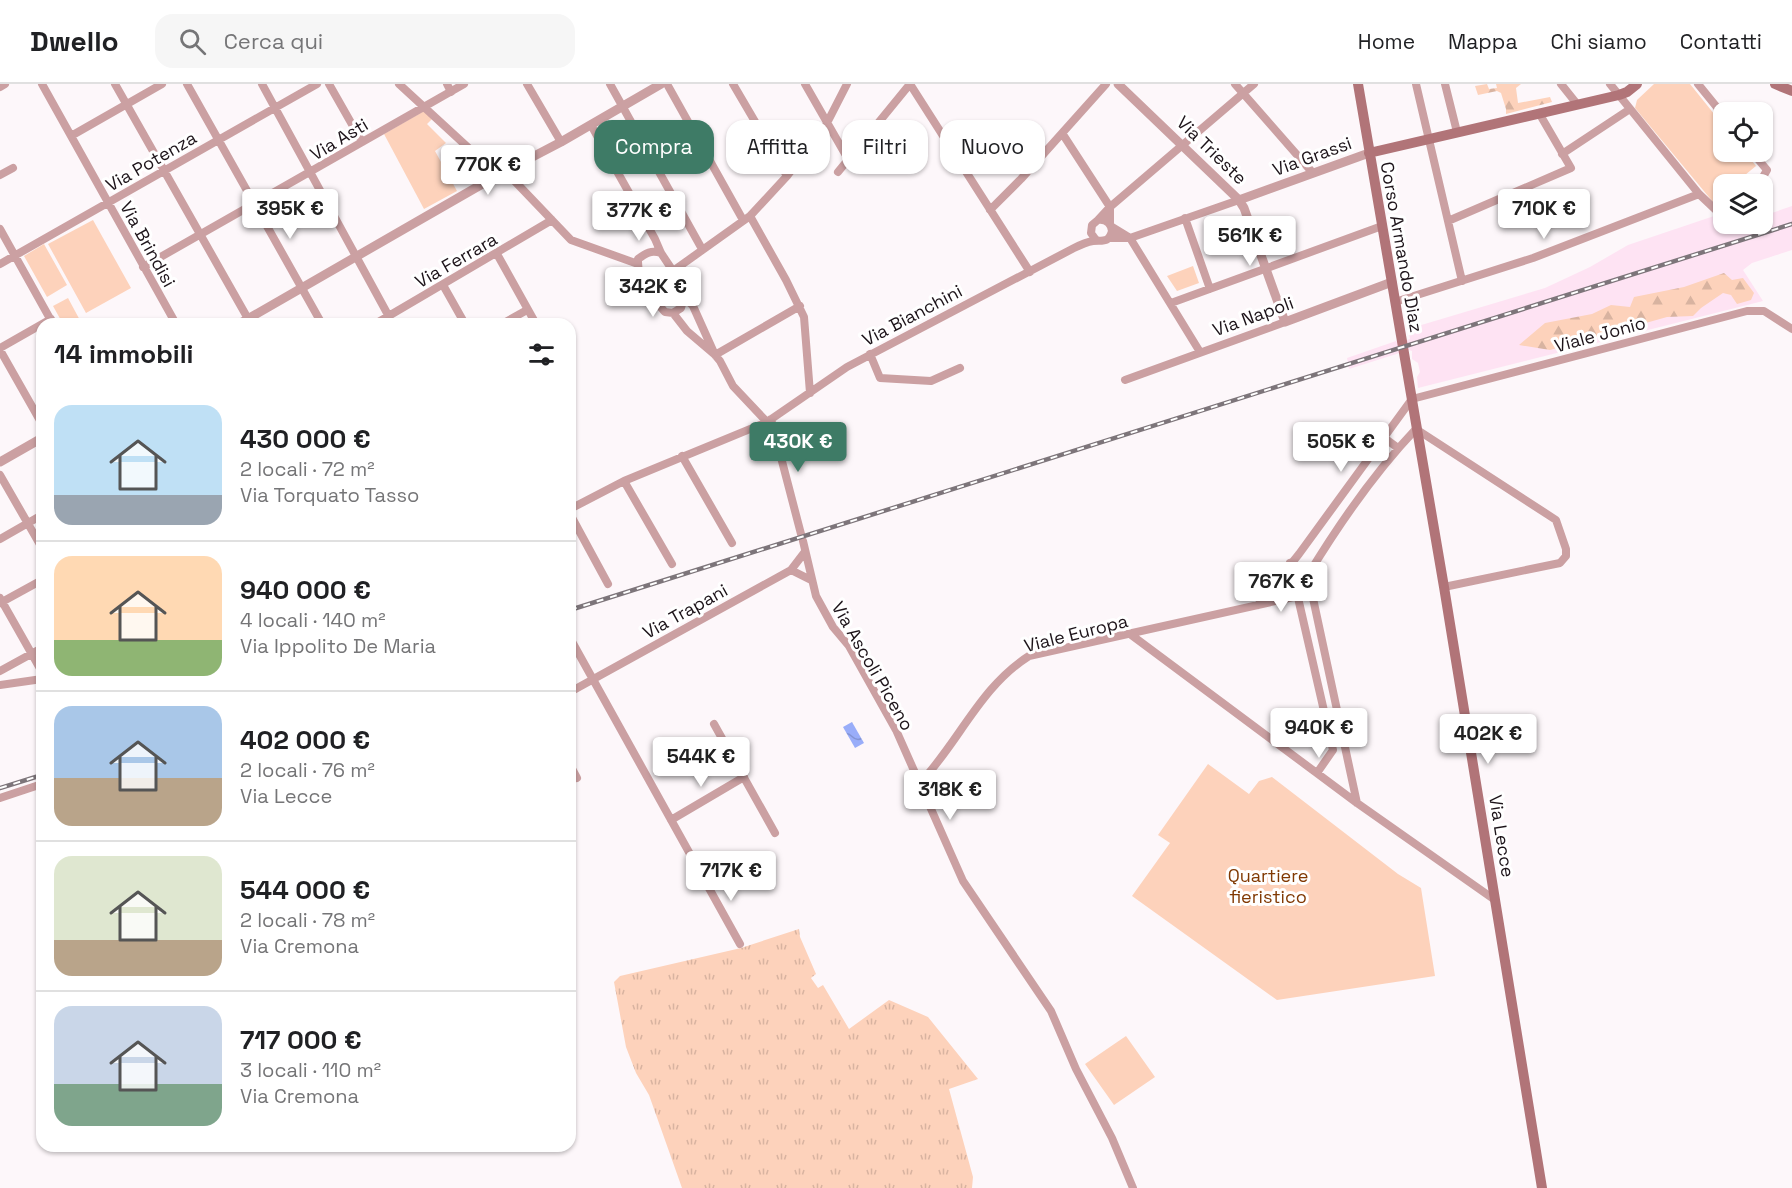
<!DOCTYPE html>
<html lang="it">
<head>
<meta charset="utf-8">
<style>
	body { margin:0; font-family:"Space Grotesk",sans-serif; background:#f6f6f6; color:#202124; height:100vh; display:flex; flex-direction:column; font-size:22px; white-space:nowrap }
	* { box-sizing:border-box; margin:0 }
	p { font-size:20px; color:#757577 }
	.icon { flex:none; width:33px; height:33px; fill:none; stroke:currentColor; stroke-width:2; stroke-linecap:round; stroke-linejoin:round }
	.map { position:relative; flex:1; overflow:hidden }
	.side { position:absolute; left:36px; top:234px; width:540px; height:834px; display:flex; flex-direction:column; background:#fff; border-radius:18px; box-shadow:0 2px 4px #0004 }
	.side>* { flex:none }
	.top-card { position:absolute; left:594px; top:36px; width:570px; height:54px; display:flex; gap:12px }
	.fabs { position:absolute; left:1713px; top:18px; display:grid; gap:12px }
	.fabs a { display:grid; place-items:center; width:60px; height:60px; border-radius:12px; background:#fff; box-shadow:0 2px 4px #0004; font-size:30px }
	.price { position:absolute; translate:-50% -51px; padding:0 14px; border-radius:6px; background:#fff; color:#222; font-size:20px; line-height:39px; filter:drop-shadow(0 2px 3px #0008) }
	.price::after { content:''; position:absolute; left:50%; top:36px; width:18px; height:14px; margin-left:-9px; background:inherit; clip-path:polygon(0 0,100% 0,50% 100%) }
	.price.current { background:#3e7b66; color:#fff }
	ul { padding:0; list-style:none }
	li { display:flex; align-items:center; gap:18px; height:150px; padding:0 18px }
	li+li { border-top:2px solid #e0e0e0 }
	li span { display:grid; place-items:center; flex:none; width:168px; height:120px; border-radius:18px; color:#555 }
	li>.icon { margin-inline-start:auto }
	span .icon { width:72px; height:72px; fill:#fffc; stroke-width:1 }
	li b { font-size:26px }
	h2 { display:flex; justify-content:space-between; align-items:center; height:72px; padding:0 18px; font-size:26px }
	.pill { padding:0 21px; border-radius:18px; background:#fff; box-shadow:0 2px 4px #0004; font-size:21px; line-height:54px }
	.pill.current { background:#3e7b66; color:#fff }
	header { display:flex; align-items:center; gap:36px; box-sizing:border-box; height:84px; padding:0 30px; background:#fff; border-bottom:2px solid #e0e0e0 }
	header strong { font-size:28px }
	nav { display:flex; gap:33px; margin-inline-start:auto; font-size:21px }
	.search { width:420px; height:54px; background:#f6f6f6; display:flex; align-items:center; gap:15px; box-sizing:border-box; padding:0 21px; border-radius:18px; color:#757577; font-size:22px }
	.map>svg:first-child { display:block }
	.built { fill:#fee3f3 }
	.grass { fill:url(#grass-tufts) }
	.forest { fill:url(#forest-firs) }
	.green { fill:#fdd2bb }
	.water { fill:url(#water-waves) }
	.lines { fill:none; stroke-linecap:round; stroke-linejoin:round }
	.minor { stroke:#cba0a2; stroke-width:8 }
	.tertiary { stroke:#cba0a2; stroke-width:9 }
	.secondary { stroke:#b17478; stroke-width:10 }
	.rail-casing { stroke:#7d757a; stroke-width:4.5 }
	.rail { stroke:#fff; stroke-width:2; stroke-dasharray:7; stroke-linecap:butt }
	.labels { text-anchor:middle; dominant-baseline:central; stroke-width:6; stroke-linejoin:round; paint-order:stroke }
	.street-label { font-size:18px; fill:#1c1319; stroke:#fff }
	.park-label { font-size:18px; fill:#813903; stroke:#fff }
</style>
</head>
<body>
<header>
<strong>Dwello</strong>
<div class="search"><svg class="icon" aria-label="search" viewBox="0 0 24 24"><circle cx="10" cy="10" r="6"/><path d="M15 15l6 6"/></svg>Cerca qui</div>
<nav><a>Home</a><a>Mappa</a><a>Chi siamo</a><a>Contatti</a></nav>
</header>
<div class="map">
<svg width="1792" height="1104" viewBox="0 0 1792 1104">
	<defs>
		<pattern id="grass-tufts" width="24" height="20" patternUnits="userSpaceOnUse" patternTransform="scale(1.5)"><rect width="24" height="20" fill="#fdd2bb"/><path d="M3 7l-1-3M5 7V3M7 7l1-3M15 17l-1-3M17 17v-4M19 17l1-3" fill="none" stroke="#d8b3a0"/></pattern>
		<pattern id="forest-firs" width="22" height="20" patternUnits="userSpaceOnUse" patternTransform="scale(1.5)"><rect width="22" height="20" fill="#fdd2bb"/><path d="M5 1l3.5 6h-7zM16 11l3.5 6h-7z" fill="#d8b3a0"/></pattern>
		<pattern id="water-waves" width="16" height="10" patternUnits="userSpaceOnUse" patternTransform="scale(1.5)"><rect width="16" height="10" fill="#99adf9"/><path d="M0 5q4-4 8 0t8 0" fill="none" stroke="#8394d5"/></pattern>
	</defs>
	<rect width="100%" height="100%" fill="#fdf7fa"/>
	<path class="built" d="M1792 122V166L1752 179 1743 186 1763 217 1418 304 1417 293 1420 288 1418 279 1412 275V267L1409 266 1349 285 1347 274 1396 257 1398 259 1410 255 1408 245 1545 204 1590 183 1628 161 1723 129 1724 140H1762L1763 132Z"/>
	<path class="grass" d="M799 845 800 853 816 890 811 894 818 904 823 901 849 945 889 916 928 933 978 995 949 1005 973 1093 972 1104H682L649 1011 636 989 626 963 614 898 620 892 741 864Z"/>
	<path class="forest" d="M1487 0 1489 5 1497 4 1496 0H1521L1516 4 1518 19 1550 13 1552 18 1506 30V25L1501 9 1497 7 1478 11 1475 2Z
		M1724 189 1732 196 1743 194 1754 209 1751 216 1737 220 1731 211 1723 209 1701 224 1693 232 1667 233 1550 266 1519 261 1545 239 1592 230 1611 221 1630 223 1634 213 1684 203Z"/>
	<path class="green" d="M1654 0H1690L1723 41 1724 68H1745L1756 82 1734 100H1724L1723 109 1713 118 1635 24 1637 16Z
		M424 27 432 35 427 40 446 59 435 67 457 107 424 125 384 50Z
		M93 136 131 204 86 229 48 160Z
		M44 160 67 201 47 213 24 172Z
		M1193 182 1199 199 1177 207 1167 192Z
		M68 214 82 240H63L53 222Z
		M1208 680 1249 710 1259 697 1272 693 1398 790 1421 804 1435 892 1277 916 1132 812 1170 759 1158 751Z
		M1126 952 1155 993 1114 1021 1085 980Z"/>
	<path class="water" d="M852 638 864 659 855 664 843 643Z"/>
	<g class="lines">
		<path class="minor" d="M42 0 176 240
			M115 0 251 240
			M187 0 322 240
			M262 0 393 240
			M329 0 362 58
			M399 0 498 91
			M447 0 451 8
			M527 0 561 58
			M610 0 702 165
			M667 0 743 136
			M733 0 787 92
			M805 0 848 75
			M1235 0 1312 88
			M1416 0 1462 197
			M1445 0 1457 48
			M1561 0 1577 20
			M1610 0 1699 110 1718 128 1724 126
			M1698 0 1724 32
			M0 3 5 0
			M591 41 655 155 661 169 673 187 684 213 693 222 715 271 720 277 733 302 767 338
			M1062 49 1110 123V139
			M71 52 162 0
			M1752 68 1767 86 1759 100
			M1562 70 1630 25
			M505 87 571 156 638 180
			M838 88 910 0 1030 188
			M0 91 13 84
			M990 126 1021 95 1106 0
			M750 132 786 196 804 233 810 309
			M1185 134 1210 205
			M1098 136 1110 123 1254 0
			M1448 137 1571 84 1539 29
			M1112 143 1130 154 1200 268
			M0 145 53 240
			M1109 154H1130L1239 116
			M661 169C651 166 646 169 638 175 637 196 651 213 665 228L673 229 681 224 684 213
			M497 170 536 240
			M0 180 317 0
			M143 183 464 0
			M673 187 750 132 787 92 827 39 847 0
			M443 201 465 240
			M1395 218 1533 174 1699 110
			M1171 219 1382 142
			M673 229 687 247 714 270
			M375 240 552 136
			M502 240 527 226
			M0 264 51 235
			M0 266 42 340
			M870 270 880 294 931 297 960 284
			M715 271 800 222
			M1125 296 1285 238
			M771 335 801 450
			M1383 353 1398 364
			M682 372 732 459
			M0 391 42 464
			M624 397 672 480
			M570 425 624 397 767 338 847 283 1074 164C1080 161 1087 158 1093 157 1103 156 1109 159 1112 147 1111 139 1106 135 1098 136L1092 141 1091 149 1096 156
			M570 430 608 500
			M0 455 42 431
			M803 457 816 512 833 543 849 562 896 646 963 797 1051 927 1076 985 1112 1054 1133 1104
			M1290 479 1333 666 1317 689
			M1290 479 1308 491
			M791 486 811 496
			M1308 491C1339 440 1375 388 1416 345L1556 436 1566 465V472L1560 479 1444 503
			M1308 491 1357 719
			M0 514 42 588
			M0 519 42 496
			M1258 521 1299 470 1412 315 1747 227H1764L1792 245
			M1130 550 1357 719 1495 816
			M570 554 740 860
			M0 587 42 564
			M0 601 42 595
			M570 608 791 486 804 469
			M714 640 775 749
			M570 681 577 694
			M920 699C959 658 980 603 1029 572L1298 512
			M0 714 42 700
			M671 736 744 693"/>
		<path class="tertiary" d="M1118 0 1239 116 1244 124 1285 238 1392 198
			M1239 116 1369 69
			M239 240 498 91 561 58 661 0
			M0 378 42 354"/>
		<path class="secondary" d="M1358 0 1444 503 1542 1104
			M1775 0 1792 7
			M1369 69 1619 11 1627 8 1637 0"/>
		<g class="rail-casing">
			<path id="rail" d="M570 526 1792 140
				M0 704 42 691"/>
		</g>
		<use href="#rail" class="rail"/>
	</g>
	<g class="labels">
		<g class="street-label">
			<text transform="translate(339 55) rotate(-31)">Via Asti</text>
			<text transform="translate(1212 66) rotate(44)">Via Trieste</text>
			<text transform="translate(1312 72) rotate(-20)">Via Grassi</text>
			<text transform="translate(151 77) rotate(-30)">Via Potenza</text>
			<text transform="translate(148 160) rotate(61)">Via Brindisi</text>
			<text transform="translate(1402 163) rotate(80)">Corso Armando Diaz</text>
			<text transform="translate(456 176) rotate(-30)">Via Ferrara</text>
			<text transform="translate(912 231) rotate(-28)">Via Bianchini</text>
			<text transform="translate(1253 232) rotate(-20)">Via Napoli</text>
			<text transform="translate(1600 250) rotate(-15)">Viale Jonio</text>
			<text transform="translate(685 527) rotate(-29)">Via Trapani</text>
			<text transform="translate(1076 549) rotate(-14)">Viale Europa</text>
			<text transform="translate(873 582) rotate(60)">Via Ascoli Piceno</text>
			<text transform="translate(1502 752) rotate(81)">Via Lecce</text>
		</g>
		<g class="park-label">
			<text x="1268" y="791">Quartiere<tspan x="1268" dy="21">fieristico</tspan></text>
		</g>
	</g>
</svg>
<div class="fabs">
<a><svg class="icon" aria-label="locate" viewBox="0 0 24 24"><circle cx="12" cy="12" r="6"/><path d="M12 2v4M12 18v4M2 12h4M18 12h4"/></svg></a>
<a><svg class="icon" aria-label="layers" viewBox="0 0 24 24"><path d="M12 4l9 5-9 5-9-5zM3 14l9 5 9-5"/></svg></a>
</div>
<b class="price" style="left:488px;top:112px">770K €</b>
<b class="price" style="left:290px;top:156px">395K €</b>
<b class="price" style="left:1544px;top:156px">710K €</b>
<b class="price" style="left:639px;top:158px">377K €</b>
<b class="price" style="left:1250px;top:183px">561K €</b>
<b class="price" style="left:653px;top:234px">342K €</b>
<b class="price current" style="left:798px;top:389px">430K €</b>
<b class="price" style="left:1341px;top:389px">505K €</b>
<b class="price" style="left:1281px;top:529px">767K €</b>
<b class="price" style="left:1319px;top:675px">940K €</b>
<b class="price" style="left:1488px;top:681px">402K €</b>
<b class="price" style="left:701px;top:704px">544K €</b>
<b class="price" style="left:950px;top:737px">318K €</b>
<b class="price" style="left:731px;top:818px">717K €</b>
<div class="top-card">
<a class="pill current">Compra</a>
<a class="pill">Affitta</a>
<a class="pill">Filtri</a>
<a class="pill">Nuovo</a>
</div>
<section class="side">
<h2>14 immobili<svg class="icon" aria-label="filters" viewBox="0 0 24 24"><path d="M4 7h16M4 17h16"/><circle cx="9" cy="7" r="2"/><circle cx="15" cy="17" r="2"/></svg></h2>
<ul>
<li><span style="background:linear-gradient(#bfe0f5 75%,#9aa5b1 0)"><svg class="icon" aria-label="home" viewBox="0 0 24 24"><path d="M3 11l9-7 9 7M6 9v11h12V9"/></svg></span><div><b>430 000 €</b><p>2 locali · 72 m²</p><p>Via Torquato Tasso</p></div></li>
<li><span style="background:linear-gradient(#ffd9b3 70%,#8fb573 0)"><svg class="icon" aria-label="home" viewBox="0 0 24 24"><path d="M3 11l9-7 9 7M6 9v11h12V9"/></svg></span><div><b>940 000 €</b><p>4 locali · 140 m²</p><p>Via Ippolito De Maria</p></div></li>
<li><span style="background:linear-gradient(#a9c7e8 60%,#b9a48a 0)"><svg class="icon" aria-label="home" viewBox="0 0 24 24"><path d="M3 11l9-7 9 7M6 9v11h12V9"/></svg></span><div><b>402 000 €</b><p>2 locali · 76 m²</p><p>Via Lecce</p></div></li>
<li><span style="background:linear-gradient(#dfe7d0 70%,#b9a48a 0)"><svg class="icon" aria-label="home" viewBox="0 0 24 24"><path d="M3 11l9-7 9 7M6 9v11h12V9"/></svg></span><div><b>544 000 €</b><p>2 locali · 78 m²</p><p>Via Cremona</p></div></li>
<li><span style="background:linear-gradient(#c9d6e8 65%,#7fa58c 0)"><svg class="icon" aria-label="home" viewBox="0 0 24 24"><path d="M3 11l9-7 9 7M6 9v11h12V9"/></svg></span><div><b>717 000 €</b><p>3 locali · 110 m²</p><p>Via Cremona</p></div></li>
</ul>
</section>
</div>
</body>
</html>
